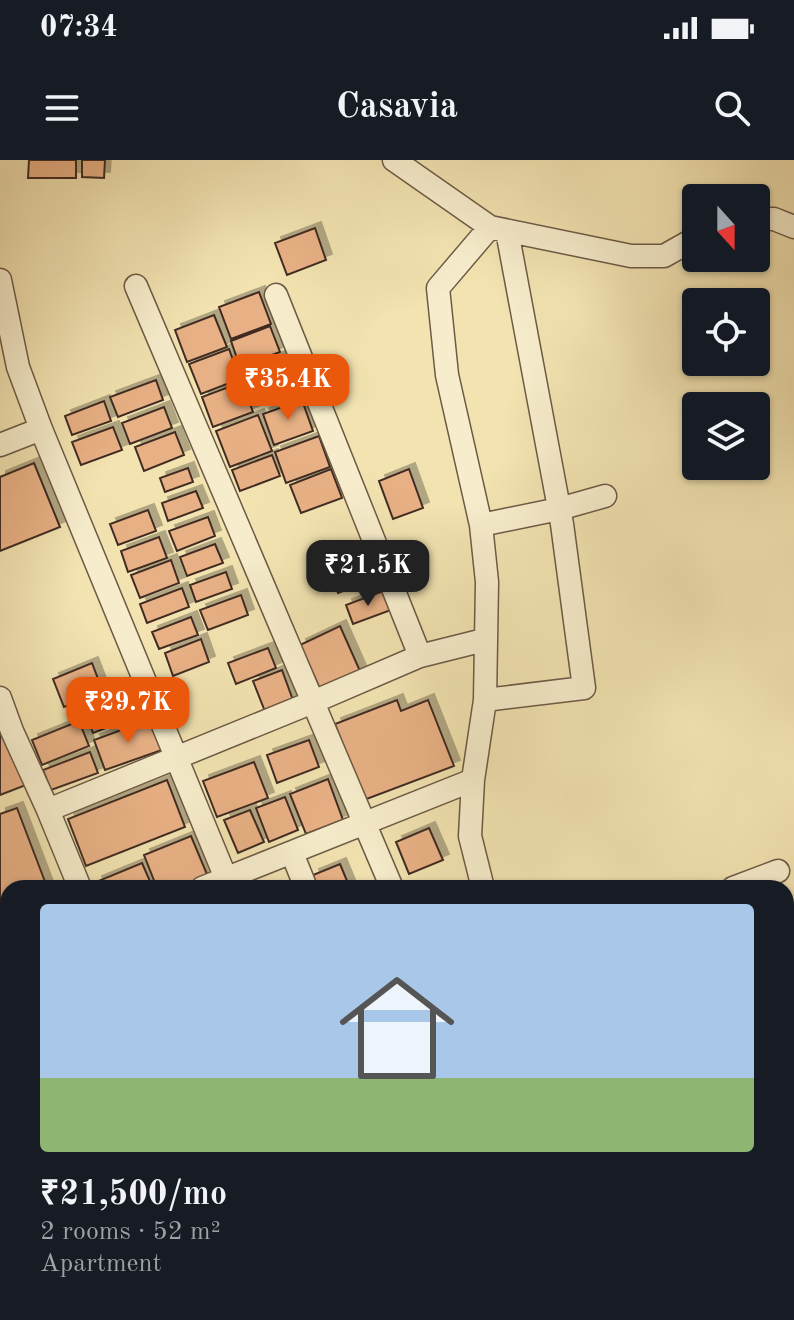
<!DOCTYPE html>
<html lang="en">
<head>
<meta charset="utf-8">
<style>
	body { margin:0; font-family:"Old Standard TT",serif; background:#242831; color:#f1f3f6; height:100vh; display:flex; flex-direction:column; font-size:30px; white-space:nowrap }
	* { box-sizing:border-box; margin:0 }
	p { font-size:26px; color:#9ea1a6 }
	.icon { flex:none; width:44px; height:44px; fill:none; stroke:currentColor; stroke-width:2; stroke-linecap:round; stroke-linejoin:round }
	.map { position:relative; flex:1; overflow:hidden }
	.drawer { position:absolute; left:0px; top:720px; width:794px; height:440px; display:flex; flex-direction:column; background:#171b24; border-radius:24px 24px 0 0; box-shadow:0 2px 6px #0004 }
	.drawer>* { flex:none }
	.needle { width:52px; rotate:159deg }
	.controls { position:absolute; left:682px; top:24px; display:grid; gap:16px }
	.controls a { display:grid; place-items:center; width:88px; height:88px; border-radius:8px; background:#171b24; box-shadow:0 2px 6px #0004; font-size:40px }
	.price { position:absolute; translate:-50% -68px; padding:0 18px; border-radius:16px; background:#ea580c; color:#fff; font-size:26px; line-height:52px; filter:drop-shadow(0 2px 4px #0008) }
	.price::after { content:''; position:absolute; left:50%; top:48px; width:24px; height:18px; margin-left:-12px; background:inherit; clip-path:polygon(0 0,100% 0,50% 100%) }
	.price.selected { background:#222; color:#fff }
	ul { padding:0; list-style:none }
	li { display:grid; align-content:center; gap:16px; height:424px; padding:0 40px }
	li span { display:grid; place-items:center; height:248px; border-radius:8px; color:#555 }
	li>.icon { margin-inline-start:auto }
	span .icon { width:144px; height:144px; fill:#fffc; stroke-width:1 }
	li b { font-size:34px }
	.status { display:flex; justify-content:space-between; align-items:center; height:56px; padding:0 40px; background:#171b24; direction:ltr }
	.status svg { height:22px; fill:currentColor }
	header { display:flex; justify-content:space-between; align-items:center; height:104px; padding:0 40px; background:#171b24; font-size:36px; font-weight:700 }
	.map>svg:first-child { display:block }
	.building { fill:#e8b185; stroke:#412c23; stroke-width:2; filter:url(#shadow) }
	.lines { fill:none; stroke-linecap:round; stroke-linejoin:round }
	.minor-casing { stroke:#6d5a46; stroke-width:25 }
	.minor { stroke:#f7edcc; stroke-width:22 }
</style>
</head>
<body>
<div class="status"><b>07:34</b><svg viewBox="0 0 49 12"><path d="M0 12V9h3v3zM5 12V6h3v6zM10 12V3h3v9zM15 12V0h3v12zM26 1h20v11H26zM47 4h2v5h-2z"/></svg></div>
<header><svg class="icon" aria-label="menu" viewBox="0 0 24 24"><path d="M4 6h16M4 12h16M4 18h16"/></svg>Casavia<svg class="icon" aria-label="search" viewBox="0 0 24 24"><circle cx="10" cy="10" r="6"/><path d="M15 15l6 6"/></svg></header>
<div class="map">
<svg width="794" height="1160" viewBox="0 0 794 1160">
	<defs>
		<filter id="shadow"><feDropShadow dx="6" dy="-6" stdDeviation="0" flood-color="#0004"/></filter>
	</defs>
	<rect width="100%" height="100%" fill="#f2e3b1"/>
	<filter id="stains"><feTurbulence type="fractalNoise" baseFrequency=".0025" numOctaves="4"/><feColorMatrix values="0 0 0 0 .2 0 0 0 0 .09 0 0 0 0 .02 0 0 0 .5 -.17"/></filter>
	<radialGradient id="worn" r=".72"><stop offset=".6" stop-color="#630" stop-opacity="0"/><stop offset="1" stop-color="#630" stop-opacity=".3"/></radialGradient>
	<path class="building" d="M29 0H76V18H28Z
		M82 0H105L104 18 82 17Z
		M315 68 326 100 287 115 275 83Z
		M259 132 271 164 231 179 219 147Z
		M214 155 227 187 187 202 175 170Z
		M270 166 280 192 240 207 231 181Z
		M229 189 240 219 201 234 189 204Z
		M284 195 297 230 257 245 244 210Z
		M156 220 163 240 118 257 110 237Z
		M242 222 253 252 213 267 202 237Z
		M302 240 313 271 274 285 263 254Z
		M104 241 111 261 72 275 65 256Z
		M164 247 172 268 130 284 122 263Z
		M258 255 272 291 230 307 216 271Z
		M113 267 122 290 81 305 72 282Z
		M175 272 184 295 144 311 135 287Z
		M319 276 330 307 286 323 275 292Z
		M272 295 280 316 240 331 232 310Z
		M34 303 60 367 0 391V317Z
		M188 308 193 322 165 332 160 318Z
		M331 309 342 338 301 353 290 325Z
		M409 309 423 348 393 359 379 321Z
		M196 331 203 348 168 361 162 343Z
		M148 350 156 371 118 385 110 364Z
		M208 357 215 376 177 391 169 371Z
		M159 377 167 398 128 412 121 391Z
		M215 384 223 403 187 416 180 397Z
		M370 395 378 418 338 433 330 410Z
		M171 400 179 423 140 438 131 415Z
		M226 412 232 429 196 442 190 425Z
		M182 428 189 447 147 463 140 444Z
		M383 431 391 450 353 464 346 445Z
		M241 435 248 455 208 470 200 450Z
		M191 457 198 475 159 489 152 472Z
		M340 466 360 511 320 529 300 485Z
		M201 479 209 502 173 516 165 493Z
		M268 488 276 508 236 524 228 503Z
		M92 503 103 532 64 547 53 519Z
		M282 510 294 543 266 554 253 521Z
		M133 528 143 554 93 573 83 546Z
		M397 540 401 551 428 540 454 606 364 640 335 564Z
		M151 559 162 590 105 610 94 580Z
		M0 560 26 625 0 635Z
		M79 561 89 586 42 605 32 580Z
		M309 580 319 607 277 623 267 595Z
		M90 592 98 613 51 630 43 610Z
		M254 602 268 638 217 657 203 621Z
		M328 619 343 660 306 674 290 634Z
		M167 620 185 667 86 706 68 659Z
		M285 637 298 670 269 682 256 648Z
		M17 648 47 727 8 728V742L0 745V654Z
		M250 650 264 682 238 693 224 660Z
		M429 668 443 700 409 714 396 682Z
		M191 676 209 719 188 728H157L144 695Z
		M142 703 153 728H98L96 722Z
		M340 704 350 728H318L313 715Z
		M8 749V790L0 794V752Z
		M8 836V867L0 870V839Z
		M794 869V893L786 874V872Z
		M4 962 8 977 0 980V964Z
		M8 984V997L0 1000V987Z
		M8 1003V1019L0 1022V1006Z
		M8 1026V1048L4 1049 0 1039V1029Z
		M794 1070V1088L786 1092V1074Z
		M151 1152H162L166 1160H133Z
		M263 1152H287L290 1159 247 1160Z
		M415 1152H430L434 1160H419Z
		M619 1152H626L629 1160H615L613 1154Z"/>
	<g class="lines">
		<g class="minor-casing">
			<path id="minor" d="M394 0 490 67 631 96H664L696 78
				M756 59H774L794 67
				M0 120 18 207 41 269 230 728
				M136 126 392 728
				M276 135 420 496
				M0 285 41 269
				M481 365 559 349 605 336
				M0 538 12 571 48 650 80 728
				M485 540 584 528 562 364 507 71
				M48 650 313 542 420 496 484 480
				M292 693 306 728
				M202 728 473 620
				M483 728 470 676 473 620 485 540 487 422 481 365 447 215 438 128 490 67
				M733 728 778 711
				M786 774 793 771
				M0 811 8 808
				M786 842 794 839
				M786 913 794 910
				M0 928 8 948
				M786 988 794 985
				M786 1061 794 1058
				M0 1115 8 1112
				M298 1152 303 1160
				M578 1152 581 1160
				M121 1160 137 1152
				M233 1160 247 1152
				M354 1160 368 1152
				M786 1160 794 1156"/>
		</g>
		<use href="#minor" class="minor"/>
	</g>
	<rect width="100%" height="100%" filter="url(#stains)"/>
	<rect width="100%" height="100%" fill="url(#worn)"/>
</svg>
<div class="controls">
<a><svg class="needle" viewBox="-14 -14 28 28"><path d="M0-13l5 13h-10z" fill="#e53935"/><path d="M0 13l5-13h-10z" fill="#9ea1a6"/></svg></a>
<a><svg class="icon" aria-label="locate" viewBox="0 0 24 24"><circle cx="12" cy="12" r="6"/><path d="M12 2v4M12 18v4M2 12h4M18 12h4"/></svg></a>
<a><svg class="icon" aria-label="layers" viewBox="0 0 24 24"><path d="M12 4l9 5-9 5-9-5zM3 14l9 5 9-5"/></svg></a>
</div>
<b class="price" style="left:288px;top:262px">₹35.4K</b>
<b class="price selected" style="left:368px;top:448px">₹21.5K</b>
<b class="price" style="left:128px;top:585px">₹29.7K</b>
<section class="drawer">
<ul>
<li><span style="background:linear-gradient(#a9c7e8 70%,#8fb573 0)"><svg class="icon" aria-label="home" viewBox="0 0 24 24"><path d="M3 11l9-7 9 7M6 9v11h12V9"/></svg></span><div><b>₹21,500/mo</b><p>2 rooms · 52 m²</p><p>Apartment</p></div></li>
</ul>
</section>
</div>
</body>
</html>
